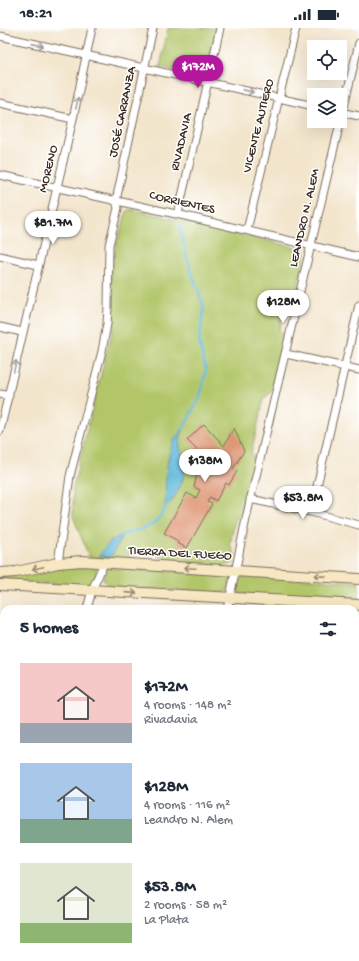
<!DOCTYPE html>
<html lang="en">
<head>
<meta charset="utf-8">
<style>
	body { margin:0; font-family:"Gochi Hand",sans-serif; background:#f6f6f7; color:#1f2937; height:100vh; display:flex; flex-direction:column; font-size:15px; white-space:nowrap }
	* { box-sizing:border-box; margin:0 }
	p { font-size:13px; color:#747a83 }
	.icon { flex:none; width:22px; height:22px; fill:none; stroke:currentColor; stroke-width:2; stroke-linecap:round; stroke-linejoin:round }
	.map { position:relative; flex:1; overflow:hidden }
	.sheet { position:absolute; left:0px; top:577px; width:359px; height:356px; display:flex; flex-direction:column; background:#fff; border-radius:12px 12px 0 0; box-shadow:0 4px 16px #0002 }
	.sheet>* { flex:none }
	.controls { position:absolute; left:307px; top:12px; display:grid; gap:8px }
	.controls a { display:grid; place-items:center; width:40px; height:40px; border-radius:0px; background:#fff; box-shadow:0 4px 16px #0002; font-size:20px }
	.price { position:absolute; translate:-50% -34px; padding:0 9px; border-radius:14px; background:#fff; color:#222; font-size:13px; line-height:26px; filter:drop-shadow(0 1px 2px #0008) }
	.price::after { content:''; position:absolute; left:50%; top:24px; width:12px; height:9px; margin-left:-6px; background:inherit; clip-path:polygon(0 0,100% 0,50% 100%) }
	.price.active { background:#b5179e; color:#fff }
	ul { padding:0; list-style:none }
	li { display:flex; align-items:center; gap:12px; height:100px; padding:0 20px }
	li span { display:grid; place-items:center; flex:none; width:112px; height:80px; border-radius:0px; color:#555 }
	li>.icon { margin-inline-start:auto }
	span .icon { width:48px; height:48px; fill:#fffc; stroke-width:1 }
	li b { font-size:17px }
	h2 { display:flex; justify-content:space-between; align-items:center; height:48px; padding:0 20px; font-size:17px }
	.status { display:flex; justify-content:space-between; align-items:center; height:28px; padding:0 20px; background:#fff; direction:ltr }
	.status svg { height:11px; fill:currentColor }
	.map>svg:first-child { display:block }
	.green { fill:#b2c669; stroke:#767844 }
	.water { fill:#5eb8db; stroke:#4c717c }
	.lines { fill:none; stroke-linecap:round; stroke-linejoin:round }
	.stream { stroke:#5eb8db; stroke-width:2.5 }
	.building { fill:#dd926e }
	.street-casing { stroke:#7b6b5b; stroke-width:9 }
	.secondary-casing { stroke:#7b6b5b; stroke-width:12 }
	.street { stroke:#fff; stroke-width:7 }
	.secondary { stroke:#f7e8c3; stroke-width:10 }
	.oneway { stroke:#a79f9a }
	.oneway2 { stroke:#998970 }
	.labels { text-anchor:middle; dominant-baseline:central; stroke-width:3; stroke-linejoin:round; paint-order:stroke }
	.street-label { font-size:13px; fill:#3b2a1e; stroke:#fff }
</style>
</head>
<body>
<div class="status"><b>18:21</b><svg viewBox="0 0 49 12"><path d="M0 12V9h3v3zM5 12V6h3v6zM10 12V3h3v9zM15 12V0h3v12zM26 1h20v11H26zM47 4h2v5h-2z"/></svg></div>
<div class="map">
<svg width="359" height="933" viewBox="0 0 359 933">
	<rect width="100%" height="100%" fill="#fff"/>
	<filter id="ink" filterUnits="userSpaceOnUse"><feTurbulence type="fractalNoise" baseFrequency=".025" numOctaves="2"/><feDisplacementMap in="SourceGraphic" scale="8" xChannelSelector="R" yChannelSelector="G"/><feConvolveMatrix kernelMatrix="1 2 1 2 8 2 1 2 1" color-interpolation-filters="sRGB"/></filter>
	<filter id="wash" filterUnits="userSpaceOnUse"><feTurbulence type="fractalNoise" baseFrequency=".012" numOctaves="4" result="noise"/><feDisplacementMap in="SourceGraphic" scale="16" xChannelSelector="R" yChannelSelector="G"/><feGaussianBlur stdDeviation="0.9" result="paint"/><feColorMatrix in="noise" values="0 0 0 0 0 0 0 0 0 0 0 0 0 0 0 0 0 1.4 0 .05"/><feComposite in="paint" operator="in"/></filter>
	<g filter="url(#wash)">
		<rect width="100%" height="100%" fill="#f3e5cc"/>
		<path class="green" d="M168 0H218L206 49 160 39Z
			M131 181 303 221 306 224 295 270 286 274 279 302 284 310 272 364 264 370 251 425 256 432 243 487 235 491 230 517 235 526 233 535 225 538 169 534 152 524H139L123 531 89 529 73 488V459L107 322 114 298 111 246 112 235 116 217 127 183Z
			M92 537 96 539V543L94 554 88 558 0 553V549L71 538Z
			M108 540 228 547C231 553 229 559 226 565L113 559 108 557 103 551 106 542Z
			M247 547 359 554V574L240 566 238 563C238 556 239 550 247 547Z
			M153 929H273L272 933H152Z"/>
		<path class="water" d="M184 399C182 404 180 410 180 415 179 421 183 426 184 433 187 450 177 468 165 480 166 458 164 429 176 409 178 406 181 403 184 399Z
			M122 508 111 529 99 528C105 519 111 510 122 508Z"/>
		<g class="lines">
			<path class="stream" d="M180 198V202L190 240 204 279 199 314 206 342 200 369 183 401
				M120 508C145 497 152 506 167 477"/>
		</g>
		<g id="blocks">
			<path class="building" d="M204 396 224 418 234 400 244 423 233 441 237 443 229 457 226 455 216 473 210 469 207 474 212 476 187 520 177 515 178 513 164 505 187 465 196 470 200 462 194 459 197 446H209L215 435 209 428 206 431 187 412Z"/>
		</g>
	</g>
	<g filter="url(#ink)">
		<use href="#blocks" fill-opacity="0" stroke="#7b6b5b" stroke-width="1"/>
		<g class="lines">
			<g class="street-casing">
				<path id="street" d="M0 8 314 78
					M0 75 73 91
					M340 84 359 88
					M0 147 185 188 359 229
					M178 186 220 0
					M247 202 296 0
					M0 228 38 237
					M0 299 22 304
					M286 326 359 342
					M0 366 9 368
					M0 403 73 91 92 0
					M250 471 311 484 359 497
					M311 484 359 277
					M58 535 70 448 102 323 107 296 108 279 109 217 118 180 116 173 153 0
					M87 581 92 562 104 535
					M227 581C236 544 242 506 251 469 288 317 323 166 359 15
					M0 604 4 605
					M355 688 359 689
					M0 693 4 694
					M355 776 359 777
					M0 784H4
					M0 866 4 867
					M0 930 11 933
					M141 933 142 929"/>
			</g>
			<g class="secondary-casing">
				<path id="secondary" d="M0 545 16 544 58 535 82 533 359 551
					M0 557 359 577
					M355 610 359 596
					M275 933 276 929"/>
			</g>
			<use href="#street" class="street"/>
			<use href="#secondary" class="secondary"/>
		</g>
		<defs><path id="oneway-shaft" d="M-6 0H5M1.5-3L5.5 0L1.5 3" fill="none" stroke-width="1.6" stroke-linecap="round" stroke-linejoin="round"/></defs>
		<g class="oneway">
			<use href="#oneway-shaft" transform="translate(38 17) rotate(13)"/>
			<use href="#oneway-shaft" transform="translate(248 63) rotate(13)"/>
			<use href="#oneway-shaft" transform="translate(77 75) rotate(-78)"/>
			<use href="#oneway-shaft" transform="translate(15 338) rotate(-78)"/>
		</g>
		<g class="oneway2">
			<use href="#oneway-shaft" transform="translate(38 540) rotate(168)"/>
			<use href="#oneway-shaft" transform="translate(190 540) rotate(-177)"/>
			<use href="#oneway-shaft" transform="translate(320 548) rotate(-176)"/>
			<use href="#oneway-shaft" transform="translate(131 565) rotate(4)"/>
		</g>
	</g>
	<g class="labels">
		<g class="street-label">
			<text transform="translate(123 84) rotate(-78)">JOSÉ CARRANZA</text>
			<text transform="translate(259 98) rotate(-76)">VICENTE AUTIERO</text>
			<text transform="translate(182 114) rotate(-77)">RIVADAVIA</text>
			<text transform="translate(49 141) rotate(-76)">MORENO</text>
			<text transform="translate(182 175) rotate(13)">CORRIENTES</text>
			<text transform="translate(305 190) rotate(-77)">LEANDRO N. ALEM</text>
			<text transform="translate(180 526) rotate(3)">TIERRA DEL FUEGO</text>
		</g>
	</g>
</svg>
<div class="controls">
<a><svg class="icon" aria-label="locate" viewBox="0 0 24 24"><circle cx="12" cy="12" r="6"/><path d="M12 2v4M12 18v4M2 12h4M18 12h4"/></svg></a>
<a><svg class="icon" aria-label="layers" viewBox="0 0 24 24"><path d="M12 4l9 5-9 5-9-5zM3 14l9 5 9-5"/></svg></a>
</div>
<b class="price active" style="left:198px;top:61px">$172M</b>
<b class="price" style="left:53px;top:217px">$81.7M</b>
<b class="price" style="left:283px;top:296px">$128M</b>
<b class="price" style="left:205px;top:455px">$138M</b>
<b class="price" style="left:303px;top:492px">$53.8M</b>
<section class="sheet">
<h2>5 homes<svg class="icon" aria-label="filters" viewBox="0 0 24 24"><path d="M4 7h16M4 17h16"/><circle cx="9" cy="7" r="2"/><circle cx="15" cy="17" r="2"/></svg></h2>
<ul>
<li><span style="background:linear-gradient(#f6c9c9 75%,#9aa5b1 0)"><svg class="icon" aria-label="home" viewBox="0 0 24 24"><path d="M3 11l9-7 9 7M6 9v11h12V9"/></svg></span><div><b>$172M</b><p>4 rooms · 148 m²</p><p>Rivadavia</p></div></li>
<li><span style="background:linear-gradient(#a9c7e8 70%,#7fa58c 0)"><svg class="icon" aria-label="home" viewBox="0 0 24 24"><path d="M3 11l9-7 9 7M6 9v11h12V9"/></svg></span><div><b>$128M</b><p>4 rooms · 116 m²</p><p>Leandro N. Alem</p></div></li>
<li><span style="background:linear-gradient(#dfe7d0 75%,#8fb573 0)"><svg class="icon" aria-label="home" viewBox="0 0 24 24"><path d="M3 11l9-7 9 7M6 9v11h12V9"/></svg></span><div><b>$53.8M</b><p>2 rooms · 58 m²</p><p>La Plata</p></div></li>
</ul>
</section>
</div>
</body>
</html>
